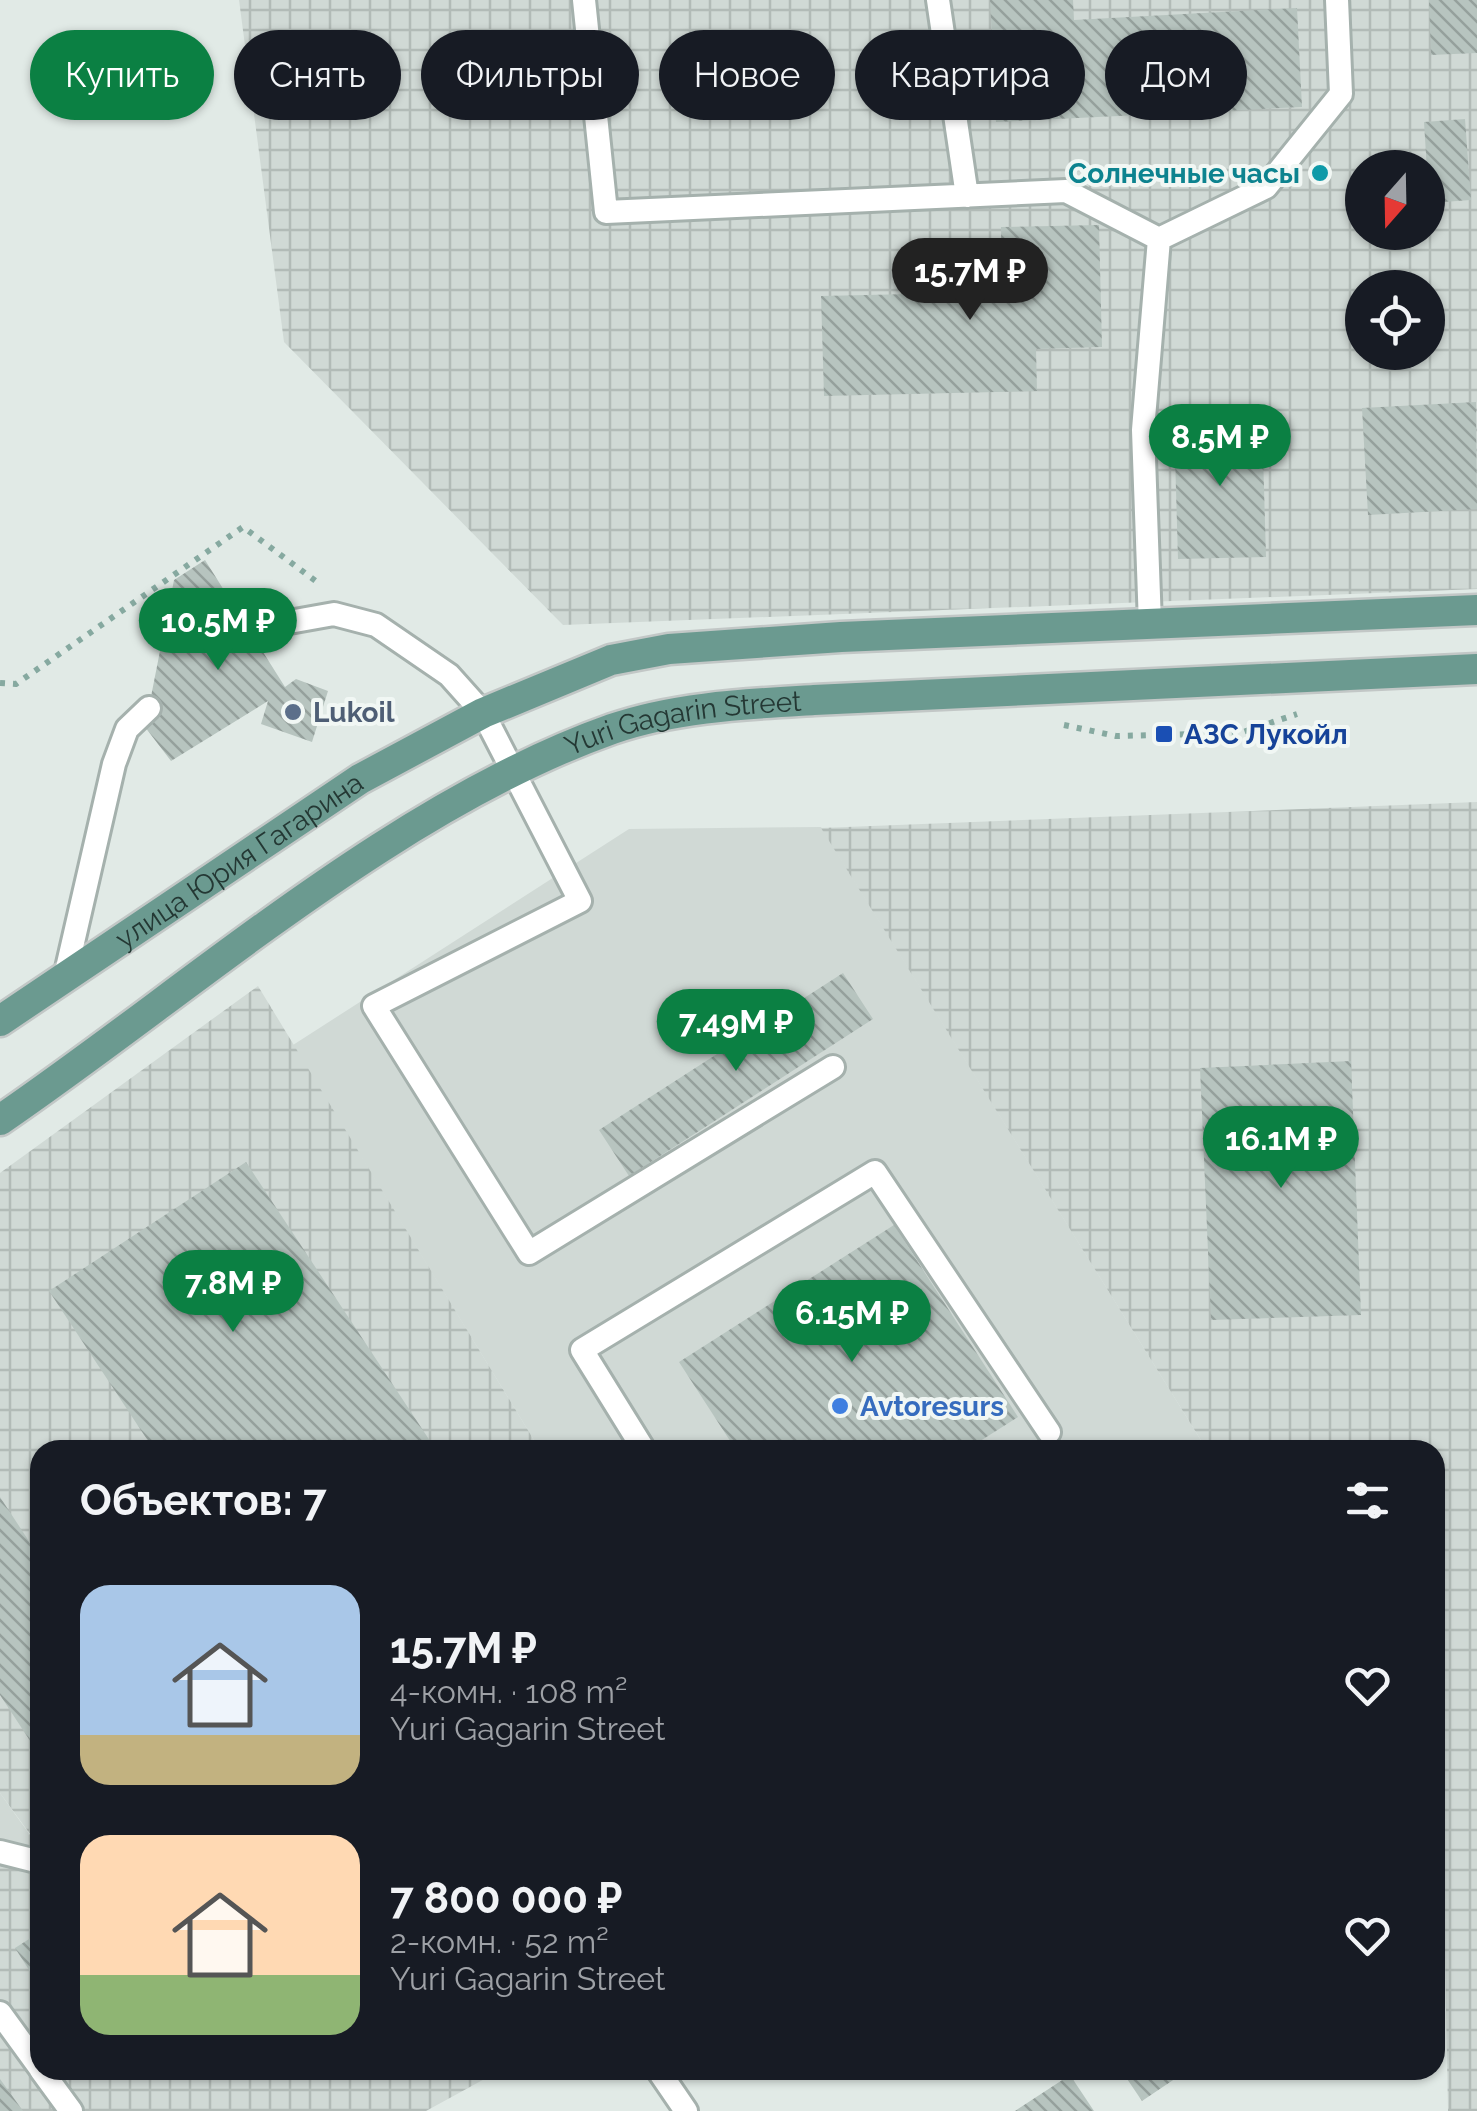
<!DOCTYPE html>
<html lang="ru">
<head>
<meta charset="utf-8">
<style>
	body { margin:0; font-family:Raleway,sans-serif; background:#20242c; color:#f1f3f6; height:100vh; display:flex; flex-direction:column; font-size:38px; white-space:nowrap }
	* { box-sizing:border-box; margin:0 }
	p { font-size:32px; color:#9ea1a6 }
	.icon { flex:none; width:55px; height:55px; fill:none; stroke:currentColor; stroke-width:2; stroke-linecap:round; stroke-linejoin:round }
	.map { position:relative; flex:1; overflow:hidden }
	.drawer { position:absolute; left:30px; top:1440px; width:1415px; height:640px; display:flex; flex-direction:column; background:#171b24; border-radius:30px; box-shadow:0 2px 8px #0004 }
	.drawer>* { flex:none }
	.guide { position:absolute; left:30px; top:30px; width:1418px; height:90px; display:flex; gap:20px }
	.needle { width:65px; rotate:200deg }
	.controls { position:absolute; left:1345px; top:150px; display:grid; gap:20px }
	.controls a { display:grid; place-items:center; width:100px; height:100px; border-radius:50%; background:#171b24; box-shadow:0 2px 8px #0004; font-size:50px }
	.price { position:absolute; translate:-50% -85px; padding:0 22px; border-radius:35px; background:#0b8043; color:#fff; font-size:32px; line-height:65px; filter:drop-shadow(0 2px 5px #0008) }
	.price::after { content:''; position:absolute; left:50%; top:60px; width:30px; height:22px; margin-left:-15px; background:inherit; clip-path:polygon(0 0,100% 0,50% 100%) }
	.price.selected { background:#222; color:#fff }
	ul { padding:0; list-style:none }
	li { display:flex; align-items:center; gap:30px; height:250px; padding:0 50px }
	li span { display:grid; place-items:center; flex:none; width:280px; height:200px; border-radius:30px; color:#555 }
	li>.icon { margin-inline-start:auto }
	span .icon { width:120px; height:120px; fill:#fffc; stroke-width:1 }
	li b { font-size:42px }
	h2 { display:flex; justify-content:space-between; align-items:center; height:120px; padding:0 50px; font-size:42px }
	.chip { padding:0 35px; border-radius:45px; background:#171b24; box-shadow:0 2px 8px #0004; font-size:35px; line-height:90px }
	.chip.selected { background:#0b8043; color:#fff }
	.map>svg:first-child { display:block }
	.built { fill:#d0d9d5 }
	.industrial { fill:url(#industrial-grid); fill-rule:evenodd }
	.building { fill:url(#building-back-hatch) }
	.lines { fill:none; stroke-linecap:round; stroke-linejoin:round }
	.service-casing { stroke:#a5b1ad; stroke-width:28 }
	.primary-casing { stroke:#c2c7c6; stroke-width:35 }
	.path { stroke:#86a9a0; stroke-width:6; stroke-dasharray:5 8; stroke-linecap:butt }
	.service { stroke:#fff; stroke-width:22 }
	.primary { stroke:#6b9a90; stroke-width:30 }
	.culture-dot { fill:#0f9aa8; stroke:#f1f7f4; stroke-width:4 }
	.service-dot { fill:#5c6f8a; stroke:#f1f7f4; stroke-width:4 }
	.transit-dot { fill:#1a4fb4; stroke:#f1f7f4; stroke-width:4 }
	.shop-dot { fill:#3f7fe0; stroke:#f1f7f4; stroke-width:4 }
	.labels { text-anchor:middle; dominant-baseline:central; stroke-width:8; stroke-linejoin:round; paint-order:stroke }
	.culture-label { font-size:28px; font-weight:bold; fill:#0d838f; stroke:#f1f7f4; text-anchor:end }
	.service-label { font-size:28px; font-weight:bold; fill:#4e5e75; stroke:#f1f7f4; text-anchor:start }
	.street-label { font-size:28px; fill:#243834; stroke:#f1f7f4 }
	.transit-label { font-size:28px; font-weight:bold; fill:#164399; stroke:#f1f7f4; text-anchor:start }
	.shop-label { font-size:28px; font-weight:bold; fill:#366cbe; stroke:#f1f7f4; text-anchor:start }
</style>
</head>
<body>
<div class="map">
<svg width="1477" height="2111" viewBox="0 0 1477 2111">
	<defs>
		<pattern id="industrial-grid" width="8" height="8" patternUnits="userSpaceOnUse" patternTransform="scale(2.5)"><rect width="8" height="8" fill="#d0d9d5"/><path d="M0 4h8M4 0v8" fill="none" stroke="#b2bbb7"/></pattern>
		<pattern id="building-back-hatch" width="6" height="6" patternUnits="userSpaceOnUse" patternTransform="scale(2.5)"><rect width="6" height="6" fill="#b7c4bf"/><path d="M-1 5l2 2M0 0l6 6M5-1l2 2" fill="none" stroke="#95a09c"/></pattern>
	</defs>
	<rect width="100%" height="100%" fill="#e1eae6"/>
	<path class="built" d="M821 827 1207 1450H540L293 1045 629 829Z
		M0 1793 30 1835 0 1853Z"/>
	<path class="industrial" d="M239 0H1477V589L563 625 284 342ZM1362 168H1428V232H1362ZM1362 288H1428V352H1362Z
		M1477 802V2111H1448L1443 1853H1435V1450H1207L821 828Z
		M258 986 540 1450H40V2070H501L426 2111H0V1853L30 1834 0 1793V1173Z"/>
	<path class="building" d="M990 0H1073L1074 20 1297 8 1302 107 996 122Z
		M1429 0H1477V53L1431 55Z
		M1465 119 1471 200 1429 203 1424 122Z
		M1099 225 1102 347 1036 349 1037 391 824 396 821 296 1002 292 1001 227Z
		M1476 402 1477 509 1368 515 1362 408Z
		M1262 419 1266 557 1178 559 1174 421Z
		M205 560 285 687 296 679 328 691 312 742 261 724 268 701 171 761 145 727 174 580Z
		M843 973 873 1019 629 1176 599 1130Z
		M1351 1061 1361 1315 1211 1320 1200 1068Z
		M246 1162 436 1450H154L49 1291Z
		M894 1225 1018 1417 966 1450H736L679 1362Z
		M0 1497 40 1558V1756L0 1695Z
		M40 1932V1987L15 1948Z
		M1121 2070H1188L1142 2101Z
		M1070 2075 1094 2111H1015Z
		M0 2079 23 2111H0Z"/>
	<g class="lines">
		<g class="service-casing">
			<path id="service" d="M584 0 606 212 1066 191 1159 239
				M938 0 967 196
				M1150 624 1143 430 1159 239 1266 187 1341 94 1337 0
				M255 635 278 624 334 614 376 625 449 675 483 713 580 901 374 1006 529 1253 833 1067
				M65 977 114 764 127 729 149 708
				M644 1450 582 1350 875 1172 1049 1432
				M0 1852 40 1862
				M0 2013 40 2068
				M41 2070 71 2111
				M658 2070 686 2111"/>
		</g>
		<g class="primary-casing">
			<g id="primary">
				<path id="s1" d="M0 1021 360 779 483 713 611 660 669 649 841 637 1477 610"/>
				<path id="s2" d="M0 1120C190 990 395 806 612 729 675 707 747 704 814 700L1477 669"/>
			</g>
		</g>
		<path class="path" d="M0 683 16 684 243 527 321 585
			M1064 725 1116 736 1240 733 1297 714"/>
		<use href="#service" class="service"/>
		<use href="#primary" class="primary"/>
	</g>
	<circle class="culture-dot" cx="1320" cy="173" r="10"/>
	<circle class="service-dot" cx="293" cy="712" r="10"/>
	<rect class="transit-dot" x="1154" y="724" width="20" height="20" rx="5"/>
	<circle class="shop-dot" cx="840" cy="1406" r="10"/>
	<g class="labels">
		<g class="culture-label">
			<text x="1300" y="173">Солнечные часы</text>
		</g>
		<g class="service-label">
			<text x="313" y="712">Lukoil</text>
		</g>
		<g class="street-label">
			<text stroke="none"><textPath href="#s2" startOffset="800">Yuri Gagarin Street</textPath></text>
			<text stroke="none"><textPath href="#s1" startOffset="288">улица Юрия Гагарина</textPath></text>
		</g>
		<g class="transit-label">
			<text x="1184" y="734">АЗС Лукойл</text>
		</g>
		<g class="shop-label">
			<text x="860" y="1406">Avtoresurs</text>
		</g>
	</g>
</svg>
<div class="controls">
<a><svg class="needle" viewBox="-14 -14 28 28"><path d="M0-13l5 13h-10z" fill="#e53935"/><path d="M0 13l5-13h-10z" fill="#9ea1a6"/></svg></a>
<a><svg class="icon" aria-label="locate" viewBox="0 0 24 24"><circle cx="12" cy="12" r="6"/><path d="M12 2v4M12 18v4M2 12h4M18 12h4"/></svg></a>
</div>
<b class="price selected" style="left:970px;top:323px">15.7M ₽</b>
<b class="price" style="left:1220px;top:489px">8.5M ₽</b>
<b class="price" style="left:218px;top:673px">10.5M ₽</b>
<b class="price" style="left:736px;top:1074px">7.49M ₽</b>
<b class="price" style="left:1281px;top:1191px">16.1M ₽</b>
<b class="price" style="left:233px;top:1335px">7.8M ₽</b>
<b class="price" style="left:852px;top:1365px">6.15M ₽</b>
<div class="guide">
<a class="chip selected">Купить</a>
<a class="chip">Снять</a>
<a class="chip">Фильтры</a>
<a class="chip">Новое</a>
<a class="chip">Квартира</a>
<a class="chip">Дом</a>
</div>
<section class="drawer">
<h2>Объектов: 7<svg class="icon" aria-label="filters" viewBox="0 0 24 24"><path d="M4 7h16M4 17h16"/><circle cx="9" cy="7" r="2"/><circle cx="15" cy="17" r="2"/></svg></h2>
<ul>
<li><span style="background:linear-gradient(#a9c7e8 75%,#c2b280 0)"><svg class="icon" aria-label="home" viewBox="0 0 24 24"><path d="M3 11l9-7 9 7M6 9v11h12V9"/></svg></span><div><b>15.7M ₽</b><p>4-комн. · 108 m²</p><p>Yuri Gagarin Street</p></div><svg class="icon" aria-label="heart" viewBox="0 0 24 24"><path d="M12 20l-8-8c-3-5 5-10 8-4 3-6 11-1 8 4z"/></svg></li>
<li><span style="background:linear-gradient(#ffd9b3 70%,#8fb573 0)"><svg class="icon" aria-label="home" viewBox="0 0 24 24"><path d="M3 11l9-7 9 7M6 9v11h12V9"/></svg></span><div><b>7 800 000 ₽</b><p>2-комн. · 52 m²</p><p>Yuri Gagarin Street</p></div><svg class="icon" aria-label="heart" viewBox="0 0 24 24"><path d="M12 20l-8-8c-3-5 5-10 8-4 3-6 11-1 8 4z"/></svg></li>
</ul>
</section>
</div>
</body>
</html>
